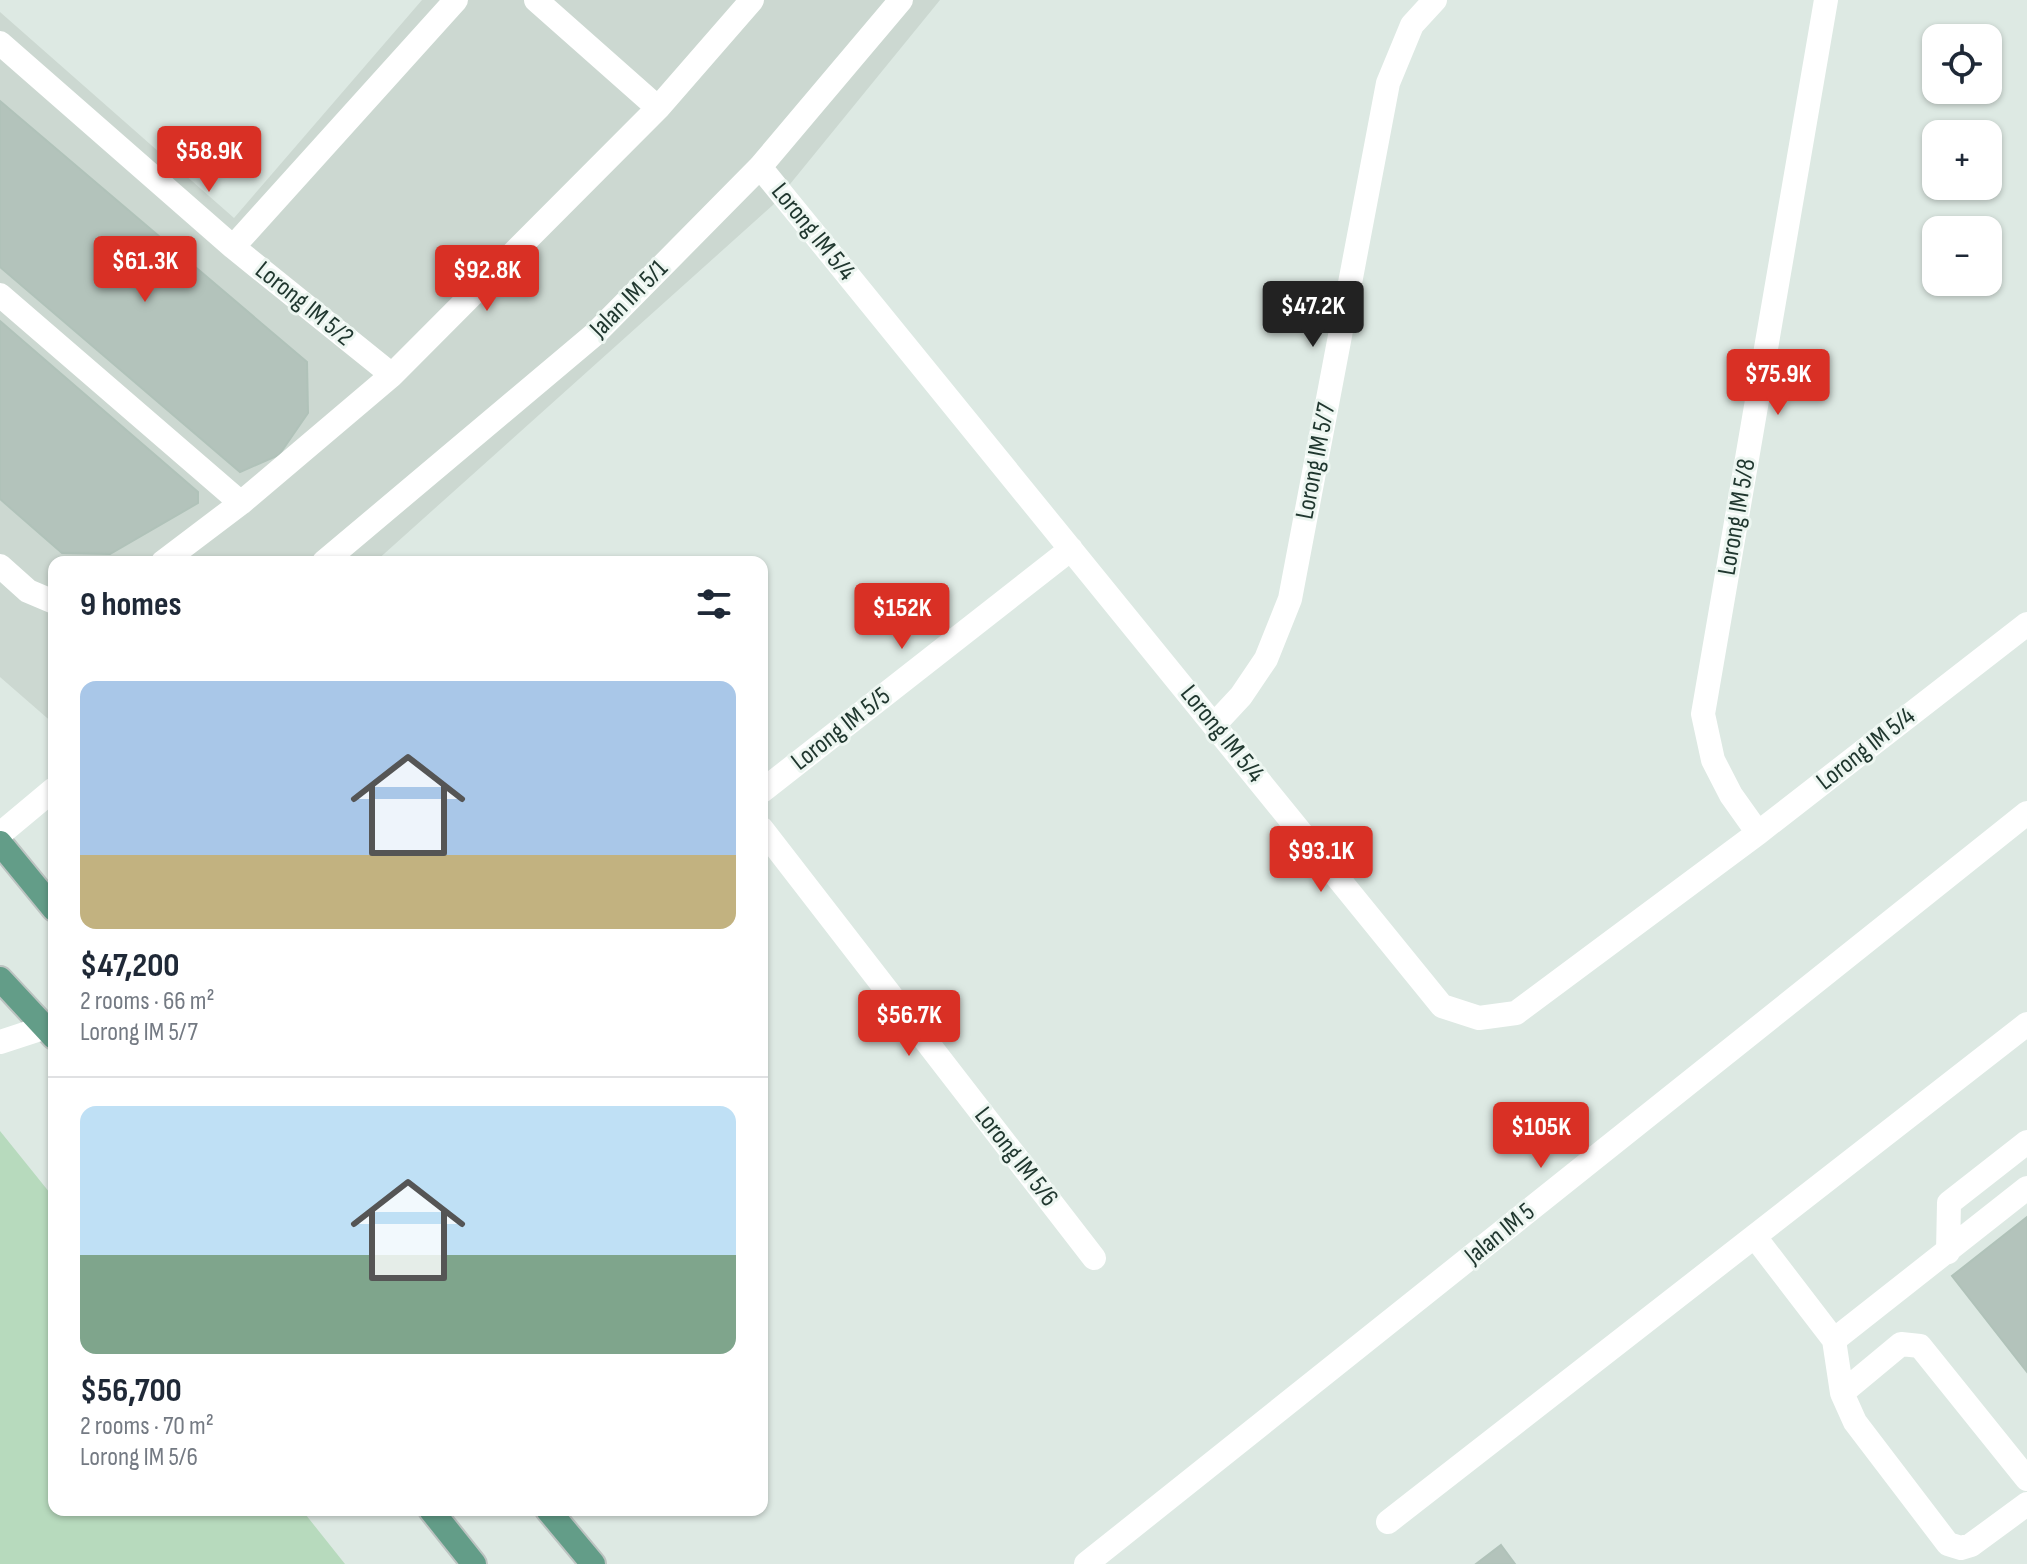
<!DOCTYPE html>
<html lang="en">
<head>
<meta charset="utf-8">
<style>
	body { margin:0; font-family:"Sofia Sans Condensed",sans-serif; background:#f6f6f7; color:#1f2937; height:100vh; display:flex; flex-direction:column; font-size:30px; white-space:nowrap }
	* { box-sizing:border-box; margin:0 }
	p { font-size:26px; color:#747a83 }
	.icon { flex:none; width:44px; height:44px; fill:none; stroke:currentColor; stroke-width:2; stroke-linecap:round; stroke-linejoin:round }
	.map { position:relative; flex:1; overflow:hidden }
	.side { position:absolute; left:48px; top:556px; width:720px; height:960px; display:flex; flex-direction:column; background:#fff; border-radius:16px; box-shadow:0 2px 6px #0004 }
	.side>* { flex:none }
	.fabs { position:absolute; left:1922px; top:24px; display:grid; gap:16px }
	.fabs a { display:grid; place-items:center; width:80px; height:80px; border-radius:16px; background:#fff; box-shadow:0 2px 6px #0004; font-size:40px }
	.price { position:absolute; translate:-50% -68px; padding:0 18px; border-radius:8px; background:#d93025; color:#fff; font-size:26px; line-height:52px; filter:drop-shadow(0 2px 4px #0008) }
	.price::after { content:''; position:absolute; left:50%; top:48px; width:24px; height:18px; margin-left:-12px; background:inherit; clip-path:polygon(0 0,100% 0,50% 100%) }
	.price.selected { background:#222; color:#fff }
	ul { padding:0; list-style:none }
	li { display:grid; align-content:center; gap:16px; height:424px; padding:0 32px }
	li+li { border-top:2px solid #e0e1e3 }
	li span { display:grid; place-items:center; height:248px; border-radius:16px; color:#555 }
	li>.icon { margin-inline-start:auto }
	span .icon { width:144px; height:144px; fill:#fffc; stroke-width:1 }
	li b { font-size:34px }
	h2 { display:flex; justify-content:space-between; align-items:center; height:96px; padding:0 32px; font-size:34px }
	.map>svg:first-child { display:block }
	.built { fill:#ccd8d1 }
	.green { fill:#b7dabd }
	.building { fill:#b3c3bb; stroke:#b0c2b9; stroke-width:2 }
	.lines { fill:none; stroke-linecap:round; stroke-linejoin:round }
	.major-casing { stroke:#bcc3c1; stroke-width:28 }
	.minor { stroke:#fff; stroke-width:24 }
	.major { stroke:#639d88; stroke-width:24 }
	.labels { text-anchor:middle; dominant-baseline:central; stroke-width:6; stroke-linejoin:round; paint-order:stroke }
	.street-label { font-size:26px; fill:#20372f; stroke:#edf6f1 }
</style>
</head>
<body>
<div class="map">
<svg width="2027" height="1564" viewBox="0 0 2027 1564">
	<rect width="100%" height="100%" fill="#dde9e3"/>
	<path class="built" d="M422 0H940L773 205 375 562H54V724L0 677V12L234 218Z"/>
	<path class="green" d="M0 1131 54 1198V1510H302L345 1564H0Z"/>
	<path class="building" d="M0 101 307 362 308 413 279 455 240 472 0 267Z
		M0 321 198 492V503L110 554 62 553 0 499Z
		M2027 1217V1372L1952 1276Z
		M1501 1545 1515 1564H1476Z"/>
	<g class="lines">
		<g class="major-casing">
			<path id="major" d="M0 843 54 909
				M0 979 54 1037
				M431 1510 474 1564
				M548 1510 593 1564"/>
		</g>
		<path class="minor" d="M536 0 658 108
			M0 43 233 247 392 375
			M760 167 1442 1006 1479 1018 1516 1013 1758 833 2027 624
			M233 247 456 0
			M0 295 241 503
			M163 562 241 503 392 375 658 108 752 0
			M324 562 595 334 760 167 901 0
			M0 566 28 591 54 602
			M1214 725 1241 696 1266 659 1290 599 1388 83 1412 25 1435 0
			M762 791 1071 549
			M762 829 1094 1258
			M1758 833 1731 795 1713 760 1703 714 1826 0
			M0 834 54 789
			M0 1042 46 1027
			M1755 1237 1834 1340 2027 1188
			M1948 1252 1949 1203 2027 1142
			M1834 1340 1842 1393 1855 1422 1948 1544 1961 1548 1971 1545 2027 1504
			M1842 1393 1901 1344 1920 1346 2027 1479
			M1388 1522 2027 1024
			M1086 1564 2027 813"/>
		<use href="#major" class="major"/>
	</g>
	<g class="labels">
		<g class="street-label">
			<text transform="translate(813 232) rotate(51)">Lorong IM 5/4</text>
			<text transform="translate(629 299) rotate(-45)">Jalan IM 5/1</text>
			<text transform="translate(304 304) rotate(39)">Lorong IM 5/2</text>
			<text transform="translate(1316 461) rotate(-79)">Lorong IM 5/7</text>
			<text transform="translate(1737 517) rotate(-80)">Lorong IM 5/8</text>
			<text transform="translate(841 729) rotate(-38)">Lorong IM 5/5</text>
			<text transform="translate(1222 734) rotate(51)">Lorong IM 5/4</text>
			<text transform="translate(1866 749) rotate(-38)">Lorong IM 5/4</text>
			<text transform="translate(1016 1157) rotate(52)">Lorong IM 5/6</text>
			<text transform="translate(1500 1234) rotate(-39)">Jalan IM 5</text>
		</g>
	</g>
</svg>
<div class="fabs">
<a><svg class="icon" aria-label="locate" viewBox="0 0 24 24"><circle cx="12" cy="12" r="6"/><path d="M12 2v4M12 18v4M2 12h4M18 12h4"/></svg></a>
<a>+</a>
<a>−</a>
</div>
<b class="price" style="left:209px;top:194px">$58.9K</b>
<b class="price" style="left:145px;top:304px">$61.3K</b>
<b class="price" style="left:487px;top:313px">$92.8K</b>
<b class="price selected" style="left:1313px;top:349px">$47.2K</b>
<b class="price" style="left:1778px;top:417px">$75.9K</b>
<b class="price" style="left:902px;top:651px">$152K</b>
<b class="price" style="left:1321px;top:894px">$93.1K</b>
<b class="price" style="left:909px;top:1058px">$56.7K</b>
<b class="price" style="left:1541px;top:1170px">$105K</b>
<section class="side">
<h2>9 homes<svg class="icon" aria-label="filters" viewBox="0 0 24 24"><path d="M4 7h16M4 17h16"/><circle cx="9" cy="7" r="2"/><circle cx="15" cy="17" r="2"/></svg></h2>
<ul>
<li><span style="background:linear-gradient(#a9c7e8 70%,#c2b280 0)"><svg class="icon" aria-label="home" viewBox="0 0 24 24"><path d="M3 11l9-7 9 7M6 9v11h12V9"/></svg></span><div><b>$47,200</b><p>2 rooms · 66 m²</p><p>Lorong IM 5/7</p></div></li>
<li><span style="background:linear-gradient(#bfe0f5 60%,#7fa58c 0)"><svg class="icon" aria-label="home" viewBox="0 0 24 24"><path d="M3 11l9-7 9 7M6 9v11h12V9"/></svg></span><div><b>$56,700</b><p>2 rooms · 70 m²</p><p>Lorong IM 5/6</p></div></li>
</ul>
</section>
</div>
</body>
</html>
